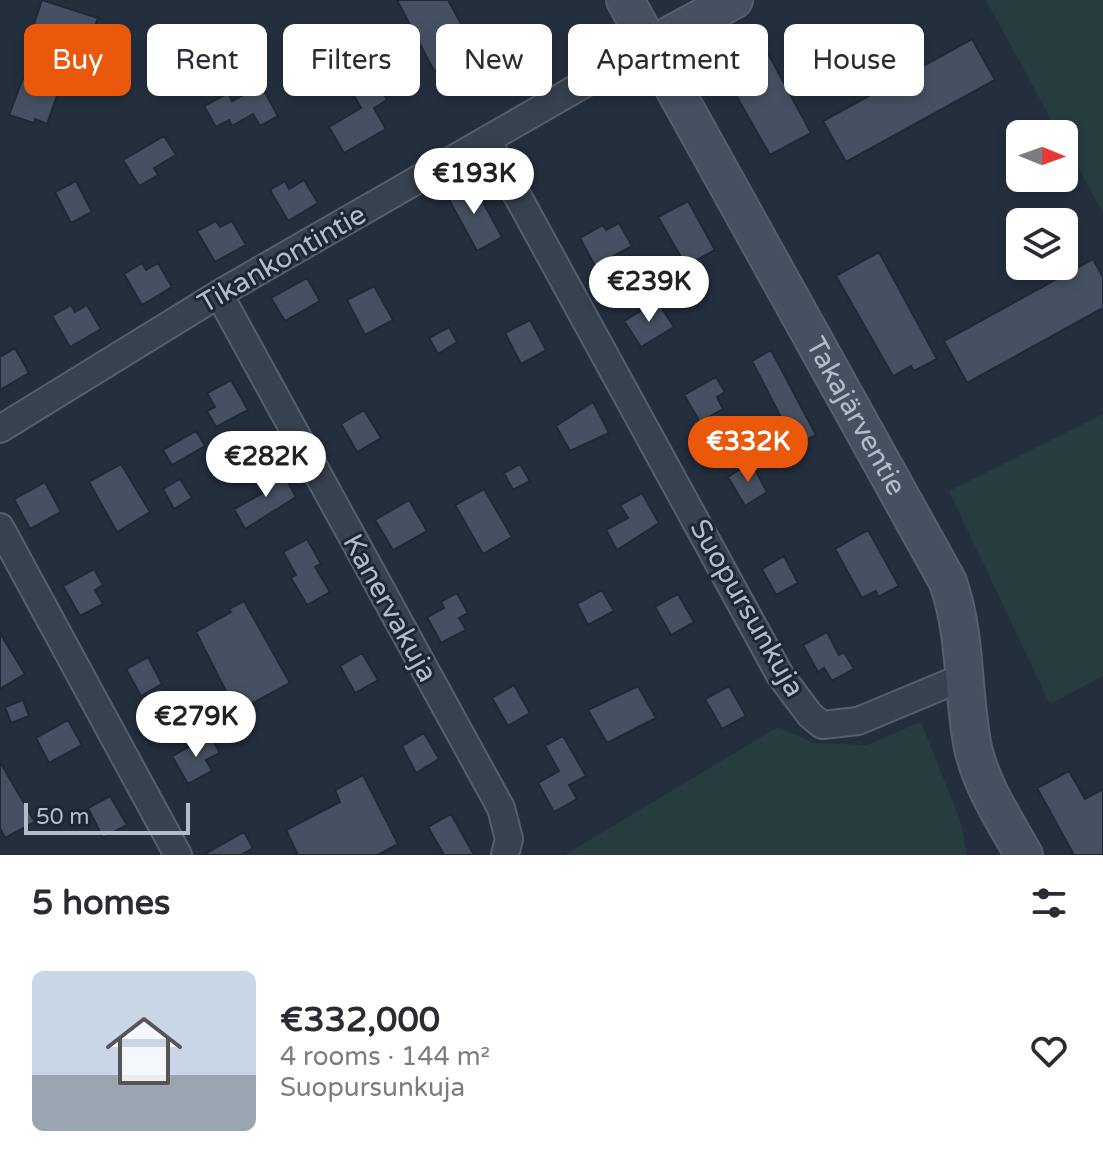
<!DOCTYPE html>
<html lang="en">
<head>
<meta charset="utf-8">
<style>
	body { margin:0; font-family:"Varela Round",sans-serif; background:#f2f2f3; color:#2b2b33; height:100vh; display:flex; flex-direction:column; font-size:30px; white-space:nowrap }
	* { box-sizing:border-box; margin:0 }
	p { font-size:26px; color:#7c7c81 }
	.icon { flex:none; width:44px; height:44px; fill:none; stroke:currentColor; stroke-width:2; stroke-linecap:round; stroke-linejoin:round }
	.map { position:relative; height:855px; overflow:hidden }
	.sheet { display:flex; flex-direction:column; background:#fff; flex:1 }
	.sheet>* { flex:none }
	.banner { position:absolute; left:24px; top:24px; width:1056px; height:72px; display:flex; gap:16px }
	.needle { width:52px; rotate:91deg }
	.tools { position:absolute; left:1006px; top:120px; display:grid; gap:16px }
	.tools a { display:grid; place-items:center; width:72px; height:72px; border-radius:12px; background:#fff; box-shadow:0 4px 12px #0003; font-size:40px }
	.scale { position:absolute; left:24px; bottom:20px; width:166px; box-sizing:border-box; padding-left:8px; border:4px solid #b4bcc9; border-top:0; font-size:22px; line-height:28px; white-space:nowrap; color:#b4bcc9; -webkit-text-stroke:6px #1d2633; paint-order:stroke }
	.price { position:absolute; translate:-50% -68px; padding:0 18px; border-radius:28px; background:#fff; color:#222; font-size:26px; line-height:52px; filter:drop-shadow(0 2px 4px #0008) }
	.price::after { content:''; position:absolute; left:50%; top:48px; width:24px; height:18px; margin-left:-12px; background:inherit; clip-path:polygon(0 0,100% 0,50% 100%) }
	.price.selected { background:#ea580c; color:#fff }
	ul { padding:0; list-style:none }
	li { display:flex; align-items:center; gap:24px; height:200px; padding:0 32px }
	li span { display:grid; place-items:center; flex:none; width:224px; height:160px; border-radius:12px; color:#555 }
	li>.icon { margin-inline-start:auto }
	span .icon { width:96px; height:96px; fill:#fffc; stroke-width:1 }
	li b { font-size:34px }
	h2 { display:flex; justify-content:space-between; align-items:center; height:96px; padding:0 32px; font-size:34px }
	.tag { padding:0 28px; border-radius:12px; background:#fff; box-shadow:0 4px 12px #0003; font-size:28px; line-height:72px }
	.tag.selected { background:#ea580c; color:#fff }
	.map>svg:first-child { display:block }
	.green { fill:#263c3f }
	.building { fill:#455162; stroke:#1f2835; stroke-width:2 }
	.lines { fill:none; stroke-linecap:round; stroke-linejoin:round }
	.street-casing { stroke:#565f6c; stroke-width:30 }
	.secondary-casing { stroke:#565f6c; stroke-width:40 }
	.street { stroke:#38414e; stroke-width:26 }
	.secondary { stroke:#465061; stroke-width:36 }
	.labels { text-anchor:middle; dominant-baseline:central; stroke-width:6; stroke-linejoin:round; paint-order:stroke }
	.street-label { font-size:28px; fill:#b4bcc9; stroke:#1d2633 }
</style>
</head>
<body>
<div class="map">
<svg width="1103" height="855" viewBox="0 0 1103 855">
	<rect width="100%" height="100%" fill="#242f3e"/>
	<path class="green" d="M986 0H1103V213L1064 142V134H1059Z
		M1103 414V676L1050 704 949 491Z
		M921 722 960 820 967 855H565L778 727 814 743 867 745Z"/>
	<path class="building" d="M42 0 98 18 85 54 73 51 47 124 35 119 34 123 9 115 23 78 28 80 42 40 30 36Z
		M397 0H448L475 49 434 71Z
		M756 31 811 133 770 155 713 55Z
		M972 39 995 80 846 162 823 121Z
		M369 70 387 100 374 108 386 129 344 153 329 127 361 108 347 83Z
		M261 85 278 116 260 126 253 114 232 126 229 120 216 127 204 106 228 93 232 101Z
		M164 136 176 155 154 168 158 175 139 186 123 160Z
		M304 180 318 203 288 221 270 190 285 181 289 189Z
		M76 181 92 212 71 223 55 192Z
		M472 182 502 237 477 251 447 196Z
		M688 201 715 250 686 266 658 217Z
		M216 221 220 227 232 221 246 245 215 262 197 231Z
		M619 223 632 246 595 266 580 238 603 225 606 230Z
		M879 252 937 359 914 371 911 366 893 376 836 276Z
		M1093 259 1103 277V308L967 383 944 341Z
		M142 263 146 270 158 263 172 287 142 305 124 274Z
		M307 278 320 301 285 321 271 298Z
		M374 286 393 320 365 335 347 300Z
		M657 301 674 327 641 347 624 321Z
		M71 305 75 312 87 305 101 329 70 347 52 316Z
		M530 320 546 350 521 364 505 333Z
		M449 327 457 342 438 354 429 338Z
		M15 348 29 373 0 390V357Z
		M771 350 816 435 800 443 793 430 789 433 752 361Z
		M716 377 725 392 717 397 723 409 700 422 684 395Z
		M231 380 248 410 216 427 207 411 215 407 207 393Z
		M593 402 609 433 570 451 556 426Z
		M364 410 381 438 357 452 341 424Z
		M196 431 205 446 172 465 163 450Z
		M751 462 767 492 745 506 728 477Z
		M121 464 150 512 117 532 89 482Z
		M520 464 530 481 513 490 504 473Z
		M281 469 296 497 245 529 234 509 263 493 257 483Z
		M180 479 192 498 174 509 163 489Z
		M45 482 61 512 30 529 14 499Z
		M484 489 512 537 483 554 455 505Z
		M642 493 659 523 617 550 606 530 628 518 620 505Z
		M409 500 427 531 393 550 375 520Z
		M868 530 899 586 878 597 876 591 862 598 835 549Z
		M307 539 321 564 315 567 330 592 307 605 291 578 296 575 283 552Z
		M784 556 798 583 776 595 762 569Z
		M94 569 103 585 95 590 103 604 80 616 63 586Z
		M602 590 614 611 588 625 577 604Z
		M457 593 468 613 459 618 466 630 441 643 427 617 444 608 441 602Z
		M678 594 694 622 671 635 655 607Z
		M244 601 290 683 253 703 257 710 240 719 196 632 231 612 229 609Z
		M827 632 839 655 844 652 854 669 832 681 824 668 818 672 803 645Z
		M0 633 25 674 0 689Z
		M362 653 378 680 355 693 340 666Z
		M148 657 162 684 141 696 126 669Z
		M514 685 530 713 508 726 492 698Z
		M638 686 656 718 607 743 588 710Z
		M729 686 746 716 722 729 705 699Z
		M23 700 29 716 11 723 5 707Z
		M68 720 82 745 49 763 36 738Z
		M424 733 439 759 416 773 402 746Z
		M210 735 220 753 206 760 212 771 188 784 172 756Z
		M563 736 586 776 569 785 577 799 554 812 538 783 559 771 545 746Z
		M0 762 35 822 5 838 0 828Z
		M1069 771 1085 799 1103 789V855H1074L1037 788Z
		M363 775 398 844 378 855H298L286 830 340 802 335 790Z
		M110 796 127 825 103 838 88 808Z
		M451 814 474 855H444L428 827Z
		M244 832 253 848 241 855H203Z"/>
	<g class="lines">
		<g class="street-casing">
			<path id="street" d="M488 142 780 675 810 715 822 725 858 721 966 676
				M219 294 501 808 509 839 505 855
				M0 429 224 291 650 46
				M0 527 178 855"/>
		</g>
		<g class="secondary-casing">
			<g id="secondary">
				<path id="s1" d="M625 0 948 582C967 637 962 693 973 748 982 787 1005 821 1024 855"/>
				<path d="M650 46 734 0"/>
			</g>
		</g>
		<use href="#street" class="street"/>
		<use href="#secondary" class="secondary"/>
	</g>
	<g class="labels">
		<g class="street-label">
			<text transform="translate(282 259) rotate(-30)">Tikankontintie</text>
			<text stroke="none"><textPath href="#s1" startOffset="476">Takajärventie</textPath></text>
			<text transform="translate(390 608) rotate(61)">Kanervakuja</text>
			<text transform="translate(747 608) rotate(60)">Suopursunkuja</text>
		</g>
	</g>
</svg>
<div class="tools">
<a><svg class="needle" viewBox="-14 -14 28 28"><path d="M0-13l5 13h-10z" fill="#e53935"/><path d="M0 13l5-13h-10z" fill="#7c7c81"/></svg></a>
<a><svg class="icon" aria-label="layers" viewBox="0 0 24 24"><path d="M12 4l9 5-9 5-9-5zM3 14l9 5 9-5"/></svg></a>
</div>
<div class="scale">50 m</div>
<b class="price" style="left:474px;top:216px">€193K</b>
<b class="price" style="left:649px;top:324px">€239K</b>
<b class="price selected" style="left:748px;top:484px">€332K</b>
<b class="price" style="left:266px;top:499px">€282K</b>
<b class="price" style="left:196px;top:759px">€279K</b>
<div class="banner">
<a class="tag selected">Buy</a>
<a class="tag">Rent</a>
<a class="tag">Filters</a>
<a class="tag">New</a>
<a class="tag">Apartment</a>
<a class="tag">House</a>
</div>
</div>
<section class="sheet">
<h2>5 homes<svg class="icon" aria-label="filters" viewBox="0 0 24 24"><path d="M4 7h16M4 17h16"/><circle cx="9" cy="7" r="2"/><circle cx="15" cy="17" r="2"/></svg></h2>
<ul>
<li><span style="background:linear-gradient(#c9d6e8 65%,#9aa5b1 0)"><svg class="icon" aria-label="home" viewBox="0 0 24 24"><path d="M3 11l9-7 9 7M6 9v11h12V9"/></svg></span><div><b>€332,000</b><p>4 rooms · 144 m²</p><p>Suopursunkuja</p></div><svg class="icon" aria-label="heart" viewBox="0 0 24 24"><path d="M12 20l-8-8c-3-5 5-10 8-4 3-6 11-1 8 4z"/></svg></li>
</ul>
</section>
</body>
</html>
